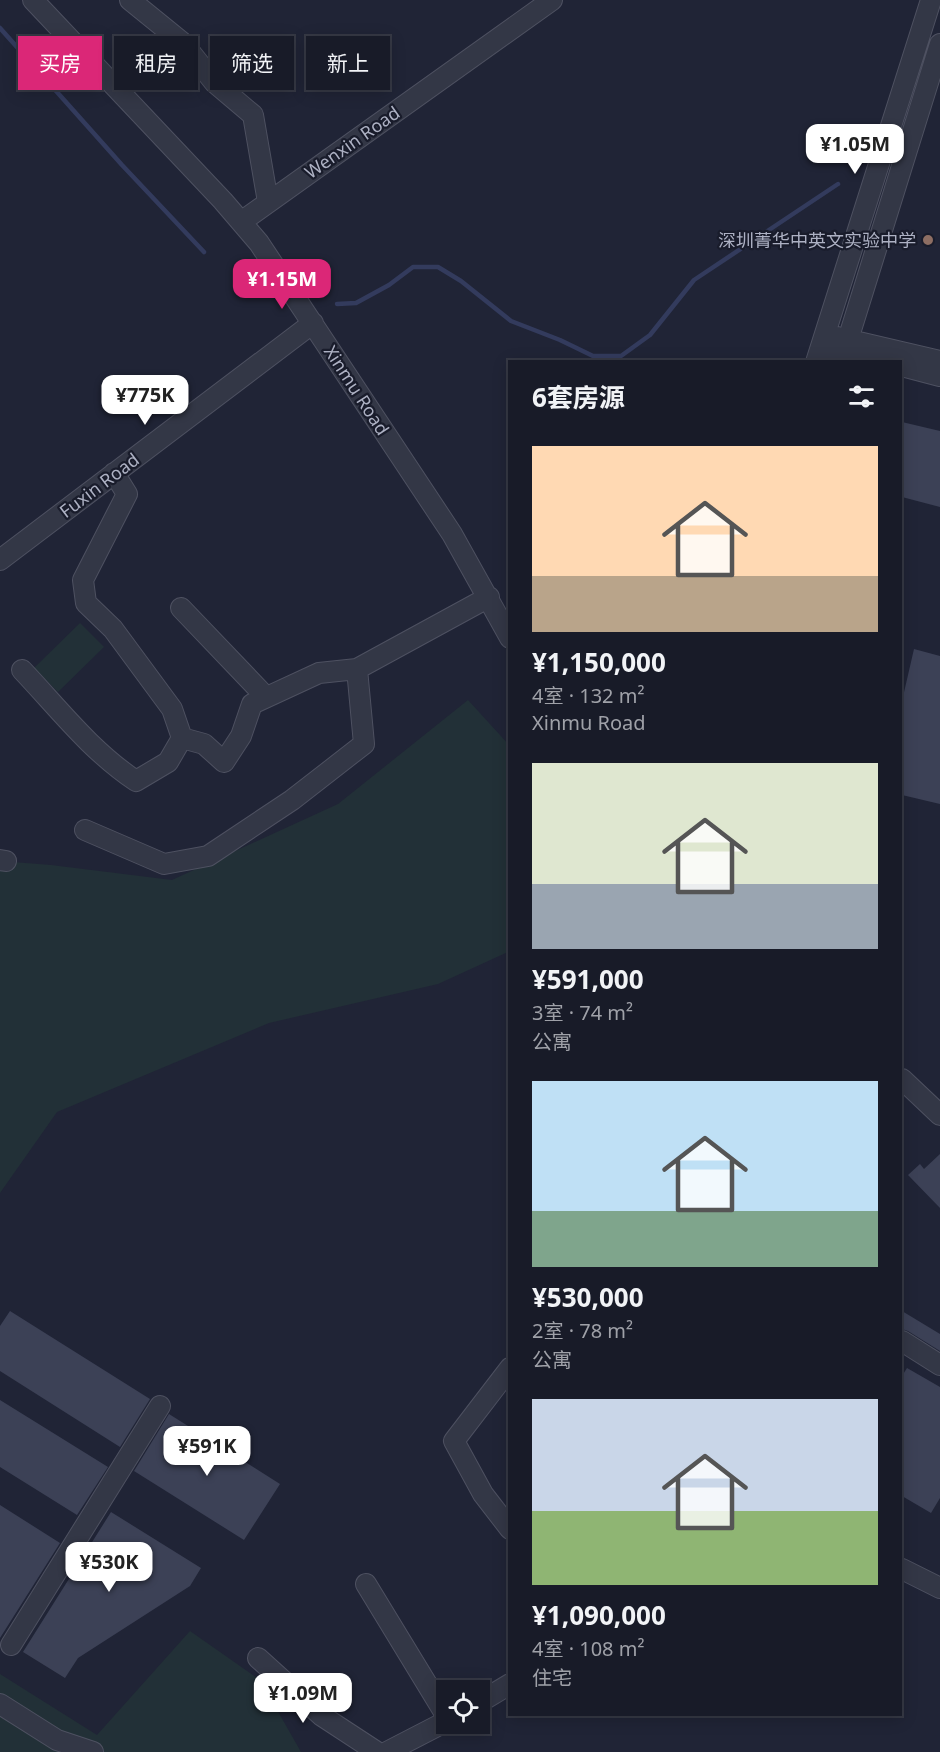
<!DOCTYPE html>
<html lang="zh">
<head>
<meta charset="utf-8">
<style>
	body { margin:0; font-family:"Noto Sans","Noto Sans SC",sans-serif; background:#212430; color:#f1f3f6; height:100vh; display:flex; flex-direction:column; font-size:22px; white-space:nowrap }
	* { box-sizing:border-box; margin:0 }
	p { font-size:20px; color:#9fa1a8 }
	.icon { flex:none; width:33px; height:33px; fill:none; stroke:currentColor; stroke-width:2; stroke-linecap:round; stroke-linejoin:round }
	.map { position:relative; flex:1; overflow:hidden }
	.panel { position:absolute; left:508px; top:360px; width:394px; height:1356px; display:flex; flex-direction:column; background:#181b28; border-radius:0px; box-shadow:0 3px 15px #0003,0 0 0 2px #363945 }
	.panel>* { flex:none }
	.top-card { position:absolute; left:18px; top:36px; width:400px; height:54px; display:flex; gap:12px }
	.fabs { position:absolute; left:436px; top:1680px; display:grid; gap:12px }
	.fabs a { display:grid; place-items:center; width:54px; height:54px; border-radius:0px; background:#181b28; box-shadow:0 3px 15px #0003,0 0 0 2px #363945; font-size:30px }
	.price { position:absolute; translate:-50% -51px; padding:0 14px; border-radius:12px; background:#fff; color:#222; font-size:20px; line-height:39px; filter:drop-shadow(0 2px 3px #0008) }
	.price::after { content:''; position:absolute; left:50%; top:36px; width:18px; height:14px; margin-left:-9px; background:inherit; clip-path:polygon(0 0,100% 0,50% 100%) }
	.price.on { background:#db2777; color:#fff }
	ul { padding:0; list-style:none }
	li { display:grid; align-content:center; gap:12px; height:318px; padding:0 24px }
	li span { display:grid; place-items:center; height:186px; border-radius:0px; color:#555 }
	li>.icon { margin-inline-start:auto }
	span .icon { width:108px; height:108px; fill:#fffc; stroke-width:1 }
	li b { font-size:26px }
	h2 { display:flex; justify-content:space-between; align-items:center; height:72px; padding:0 24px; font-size:26px }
	.tag { padding:0 21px; border-radius:0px; background:#181b28; box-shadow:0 3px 15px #0003,0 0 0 2px #363945; font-size:21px; line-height:54px }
	.tag.on { background:#db2777; color:#fff }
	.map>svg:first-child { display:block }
	.green { fill:#223037 }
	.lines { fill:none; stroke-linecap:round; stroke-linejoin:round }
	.stream { stroke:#333b5d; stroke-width:4.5 }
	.building { fill:#3c4156 }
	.minor-casing { stroke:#4e5161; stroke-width:22 }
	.minor { stroke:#333746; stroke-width:20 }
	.education-dot { fill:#8d6e63; stroke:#191c2b; stroke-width:2 }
	.labels { text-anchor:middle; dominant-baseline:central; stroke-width:4.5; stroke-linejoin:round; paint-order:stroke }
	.street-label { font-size:18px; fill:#adb1c3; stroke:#191c2b }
	.poi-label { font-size:18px; fill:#adb1c3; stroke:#191c2b; text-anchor:end }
</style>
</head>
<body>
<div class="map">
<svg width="940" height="1752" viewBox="0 0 940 1752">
	<rect width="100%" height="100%" fill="#202436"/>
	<path class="green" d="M80 623 104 647 58 692 34 668Z
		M468 700 510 746V951L438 984 269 1023 57 1112 0 1193V861L51 865 172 880 338 804Z
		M190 1631 260 1680 301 1752H0V1674L97 1735Z"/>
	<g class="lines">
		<path class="stream" d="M0 28 122 165 204 252
			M337 304 356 303 389 285 413 267H438L461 281 511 321 560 340 593 356H621L650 335 694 280 838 184"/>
	</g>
	<path class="building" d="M902 422 940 431V507L902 497Z
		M914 649 940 656V804L902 795V701Z
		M940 1154V1208L908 1175 920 1164 924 1169Z
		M10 1311 150 1399 120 1447 0 1371V1326Z
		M902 1311 940 1334V1351L908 1331 902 1329Z
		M907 1368 940 1387V1498L931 1513 902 1496V1376Z
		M0 1400 108 1467 77 1515 0 1467Z
		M169 1414 280 1484 244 1540 134 1471Z
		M0 1505 60 1543 0 1638Z
		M111 1512 201 1568 190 1586 78 1658 65 1678 23 1652Z"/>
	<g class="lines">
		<g class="minor-casing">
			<path id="minor" d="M33 0 223 201 259 243 452 534 510 638
				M130 0 183 43 214 82 253 115 268 202
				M241 222 552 0
				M837 337 940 361
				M832 350 880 362
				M816 362 931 0
				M841 362 940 44
				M902 366 940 376
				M114 473 127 494 83 580 86 603 113 629 172 709 182 738
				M0 560 313 323
				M181 608 266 697
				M22 670C59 709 90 750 136 781L168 762 182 738 204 744 224 762 241 736 252 704 319 673 357 669
				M85 830 164 864 208 856 292 800 364 744 357 669 489 597
				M0 860 6 861
				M902 1079 940 1115
				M902 1341 940 1365
				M510 1368 454 1441 483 1494 510 1529
				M902 1569 940 1588
				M366 1584 447 1717
				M11 1645 160 1406
				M258 1658 322 1716 377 1752
				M480 1702 510 1684
				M0 1704 57 1740 93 1752
				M387 1752 447 1721"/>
		</g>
		<use href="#minor" class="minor"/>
	</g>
	<circle class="education-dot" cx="928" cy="240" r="6"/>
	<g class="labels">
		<g class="street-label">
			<text transform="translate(352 142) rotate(-35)">Wenxin Road</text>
			<text transform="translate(357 390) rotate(57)">Xinmu Road</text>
			<text transform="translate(99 485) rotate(-37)">Fuxin Road</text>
		</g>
		<g class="poi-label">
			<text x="916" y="240">深圳菁华中英文实验中学</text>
		</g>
	</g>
</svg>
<div class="fabs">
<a><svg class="icon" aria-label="locate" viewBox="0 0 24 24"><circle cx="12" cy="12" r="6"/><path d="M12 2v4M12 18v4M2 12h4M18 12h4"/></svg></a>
</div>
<b class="price" style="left:855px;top:175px">¥1.05M</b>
<b class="price on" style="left:282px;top:310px">¥1.15M</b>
<b class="price" style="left:145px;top:426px">¥775K</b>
<b class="price" style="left:207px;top:1477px">¥591K</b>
<b class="price" style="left:109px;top:1593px">¥530K</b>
<b class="price" style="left:303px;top:1724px">¥1.09M</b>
<div class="top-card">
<a class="tag on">买房</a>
<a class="tag">租房</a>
<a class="tag">筛选</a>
<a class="tag">新上</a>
</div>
<section class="panel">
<h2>6套房源<svg class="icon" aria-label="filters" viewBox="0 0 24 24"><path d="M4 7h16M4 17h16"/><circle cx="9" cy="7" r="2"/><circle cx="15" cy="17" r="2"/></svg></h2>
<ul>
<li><span style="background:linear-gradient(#ffd9b3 70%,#b9a48a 0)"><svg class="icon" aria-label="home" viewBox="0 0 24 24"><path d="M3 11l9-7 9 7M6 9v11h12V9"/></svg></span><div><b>¥1,150,000</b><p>4室 · 132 m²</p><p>Xinmu Road</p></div></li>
<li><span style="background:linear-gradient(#dfe7d0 65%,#9aa5b1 0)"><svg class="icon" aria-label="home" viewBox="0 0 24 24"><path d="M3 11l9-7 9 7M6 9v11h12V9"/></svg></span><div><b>¥591,000</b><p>3室 · 74 m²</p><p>公寓</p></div></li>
<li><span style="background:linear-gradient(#bfe0f5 70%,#7fa58c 0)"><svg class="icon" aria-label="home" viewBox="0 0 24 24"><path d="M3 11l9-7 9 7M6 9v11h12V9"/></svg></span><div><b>¥530,000</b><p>2室 · 78 m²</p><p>公寓</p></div></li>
<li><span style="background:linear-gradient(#c9d6e8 60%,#8fb573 0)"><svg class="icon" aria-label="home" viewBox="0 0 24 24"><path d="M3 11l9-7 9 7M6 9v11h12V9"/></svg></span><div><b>¥1,090,000</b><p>4室 · 108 m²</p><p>住宅</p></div></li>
</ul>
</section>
</div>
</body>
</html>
